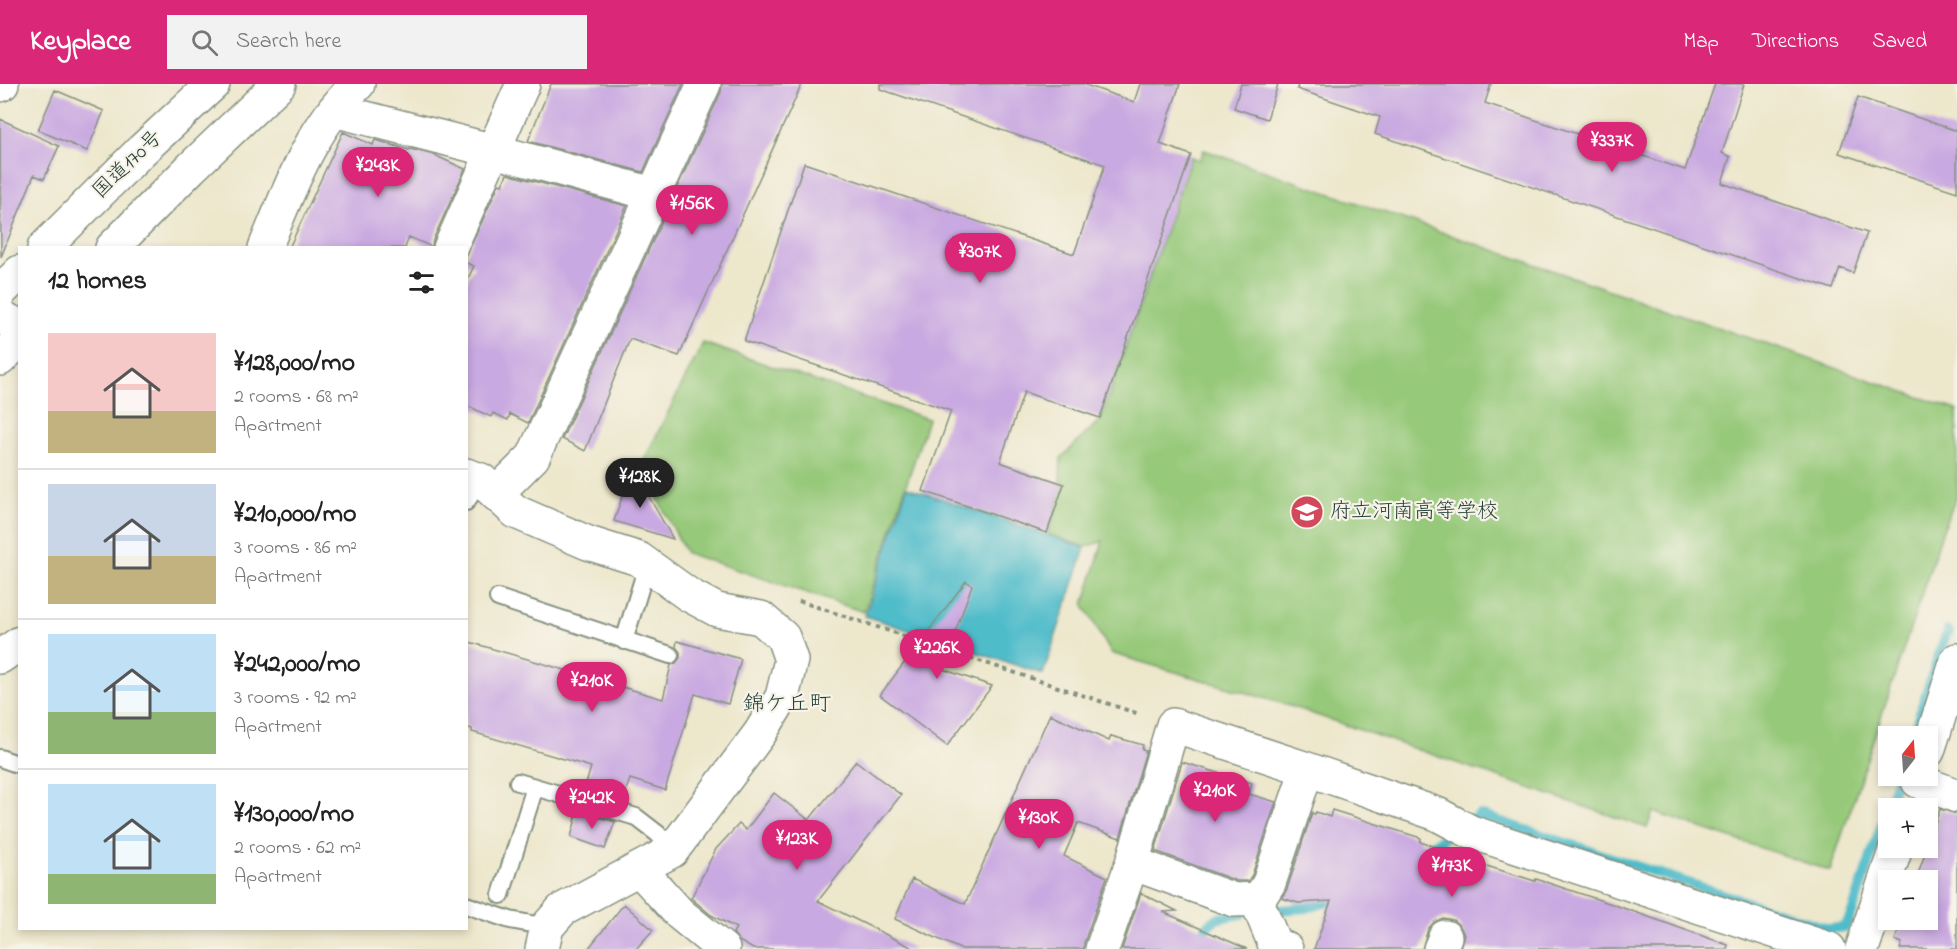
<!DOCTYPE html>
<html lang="en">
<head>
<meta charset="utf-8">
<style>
	body { margin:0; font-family:"Indie Flower","Klee One",sans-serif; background:#f2f2f2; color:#222; height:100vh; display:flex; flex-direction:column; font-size:22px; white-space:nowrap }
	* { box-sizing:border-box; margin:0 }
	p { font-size:20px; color:#767676 }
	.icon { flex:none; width:33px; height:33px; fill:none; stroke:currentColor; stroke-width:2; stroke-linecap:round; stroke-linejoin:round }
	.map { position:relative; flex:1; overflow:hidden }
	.details { position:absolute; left:18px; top:162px; width:450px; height:684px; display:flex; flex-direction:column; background:#fff; border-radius:0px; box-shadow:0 3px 9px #0003 }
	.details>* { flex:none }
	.needle { width:39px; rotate:17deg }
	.tools { position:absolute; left:1878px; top:642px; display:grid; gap:12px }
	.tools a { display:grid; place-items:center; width:60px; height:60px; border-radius:0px; background:#fff; box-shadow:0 3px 9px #0003; font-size:30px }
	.price { position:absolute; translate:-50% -51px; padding:0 14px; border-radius:21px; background:#db2777; color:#fff; font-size:20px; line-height:39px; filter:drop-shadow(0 2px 3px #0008) }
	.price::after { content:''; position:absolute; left:50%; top:36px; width:18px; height:14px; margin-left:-9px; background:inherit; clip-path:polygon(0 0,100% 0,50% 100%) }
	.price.current { background:#222; color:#fff }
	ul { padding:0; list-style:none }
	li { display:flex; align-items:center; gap:18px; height:150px; padding:0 30px }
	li+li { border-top:2px solid #e0e0e0 }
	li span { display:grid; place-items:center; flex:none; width:168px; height:120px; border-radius:0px; color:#555 }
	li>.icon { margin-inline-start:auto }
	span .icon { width:72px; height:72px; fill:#fffc; stroke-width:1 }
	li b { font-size:26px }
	h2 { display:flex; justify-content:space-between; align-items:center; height:72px; padding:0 30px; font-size:26px }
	header { display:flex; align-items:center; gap:36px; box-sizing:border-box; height:84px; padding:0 30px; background:#db2777; color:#fff }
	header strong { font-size:28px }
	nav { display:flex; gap:33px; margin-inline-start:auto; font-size:21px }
	.search { width:420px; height:54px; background:#f2f2f2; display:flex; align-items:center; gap:15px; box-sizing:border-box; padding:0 21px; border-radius:0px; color:#767676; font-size:22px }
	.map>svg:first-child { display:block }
	.green { fill:#97c97a; stroke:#5b8357; stroke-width:1.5 }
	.water { fill:#50bcca; stroke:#387c7f; stroke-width:1.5 }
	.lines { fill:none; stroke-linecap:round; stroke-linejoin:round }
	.stream { stroke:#50bcca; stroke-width:10 }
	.building { fill:#c9a9e1 }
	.service-casing { stroke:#869280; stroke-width:20 }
	.minor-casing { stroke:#869280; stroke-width:36 }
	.tertiary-casing { stroke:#869280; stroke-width:36 }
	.trunk-casing { stroke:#869280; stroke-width:36 }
	.path { stroke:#869280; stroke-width:4; stroke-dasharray:4.5 4.5; stroke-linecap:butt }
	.service { stroke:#fff; stroke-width:16 }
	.minor { stroke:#fff; stroke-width:33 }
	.tertiary { stroke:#fff; stroke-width:33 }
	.trunk { stroke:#fff; stroke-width:33 }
	.labels { text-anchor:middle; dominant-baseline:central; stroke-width:4.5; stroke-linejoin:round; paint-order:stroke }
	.street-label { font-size:21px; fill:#1f3d34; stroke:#f7f3e8 }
	.poi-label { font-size:21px; fill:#1f3d34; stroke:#f7f3e8; text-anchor:start }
	.neighbourhood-label { font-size:22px; fill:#1f3d34; stroke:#f7f3e8 }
</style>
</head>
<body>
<header>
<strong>Keyplace</strong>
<div class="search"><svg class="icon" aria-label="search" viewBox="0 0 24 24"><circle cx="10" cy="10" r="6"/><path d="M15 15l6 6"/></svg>Search here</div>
<nav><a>Map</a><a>Directions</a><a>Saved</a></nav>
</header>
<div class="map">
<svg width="1957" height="865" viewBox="0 0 1957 865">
	<rect width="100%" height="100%" fill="#f7f3e8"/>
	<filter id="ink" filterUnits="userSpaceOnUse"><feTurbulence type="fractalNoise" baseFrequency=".0167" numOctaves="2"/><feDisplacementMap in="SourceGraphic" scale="12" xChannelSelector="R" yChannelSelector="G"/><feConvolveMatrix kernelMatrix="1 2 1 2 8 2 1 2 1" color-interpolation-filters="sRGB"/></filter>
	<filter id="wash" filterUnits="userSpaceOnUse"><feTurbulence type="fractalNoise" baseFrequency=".008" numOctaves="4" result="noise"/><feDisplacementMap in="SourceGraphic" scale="24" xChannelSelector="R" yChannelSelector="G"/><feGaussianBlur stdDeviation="1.35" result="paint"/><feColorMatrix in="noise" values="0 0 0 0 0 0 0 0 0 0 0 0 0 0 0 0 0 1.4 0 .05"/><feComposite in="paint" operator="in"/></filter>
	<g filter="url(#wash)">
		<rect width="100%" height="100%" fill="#ede7cc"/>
		<path class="green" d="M1204 66 1957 326V411L1945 440 1830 787 1653 728 1647 744 1284 620 1111 569 1084 521 1103 457 1086 463 1048 450 1064 399 1060 397 1061 374 1101 335 1191 73 1200 76Z
			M703 259 928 335 864 528 686 469 641 382Z"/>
		<path class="water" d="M907 403 1085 464 1043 590 865 532Z"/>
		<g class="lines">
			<path class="stream" d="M1912 652 1947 547 1949 548
				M1421 768 1480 731 1829 845 1845 843 1852 829 1898 692
				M1264 827 1306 824 1342 814
				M1196 865C1210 835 1209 834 1242 830"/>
		</g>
		<g id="blocks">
			<path class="building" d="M551 0H683L643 88 528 57Z
				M722 0H802L679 272 630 255 585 367 562 355 721 8Z
				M880 0H1083L1134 18 1140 0H1180L1160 60 1191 71 1100 334 1024 308 1000 378 1064 400 1047 449 923 407 951 327 744 257 804 79 1074 170 1105 81 880 5Z
				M1241 0H1278L1267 35 1234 24Z
				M1298 0H1491L1485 19 1685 86 1715 0H1744L1722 69 1730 73 1722 99 1867 149 1853 189 1840 184 1833 205 1375 50 1380 33 1297 5Z
				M55 6 104 27 87 67 38 46Z
				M1858 13 1957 47V108L1839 69Z
				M0 35 59 62 44 95 34 91 1 173Z
				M343 48 373 61 375 56 409 66 410 65 434 71 465 85 433 156 432 163 409 153 405 164H289Z
				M507 90 627 122 528 339 510 330 508 336 493 329 491 333 466 321V199L474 182 466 179V173L499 100 502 101Z
				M632 383 673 455 614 437Z
				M966 497 972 501 942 585 992 602 947 662 880 611Z
				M466 557 663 615 671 581 676 579 680 574V568L676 563 677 557 741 575 728 620 695 610 665 706 630 695 622 718 584 707 591 683 472 648V645L466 643Z
				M1050 630 1109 657 1111 652 1143 661 1142 666 1146 667 1120 754 1078 739 1064 772 1107 793 1084 859V865H960L895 835 912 795 965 820Z
				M856 677 901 711 818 817 915 865H753L739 857 733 849 736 844 711 831 691 814 716 765 739 740 746 746 774 709 809 736Z
				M1182 678 1252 699 1249 710 1276 718 1252 791 1248 797H1237L1155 767Z
				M1940 725 1957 730V865H1900L1902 859 1895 856 1902 836H1928V796H1916Z
				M1332 726 1421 754 1420 758 1478 776 1477 779 1535 797 1536 795 1612 820 1728 861 1727 865H1460L1464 851 1460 842 1453 836 1443 834 1434 838 1428 845 1422 865H1314L1331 817 1298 819 1282 814 1287 805 1312 729 1315 730 1316 728 1330 733Z
				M578 727 615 738 605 765 571 753Z
				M1141 809 1177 827 1163 828 1247 865H1122Z
				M624 820 653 846 636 865H588Z"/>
		</g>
	</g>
	<g filter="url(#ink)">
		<use href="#blocks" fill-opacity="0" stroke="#869280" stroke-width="1.5"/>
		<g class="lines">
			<g class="service-casing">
				<path id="service" d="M466 418 481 396
					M498 514 670 571
					M624 557 643 495 650 483
					M0 674 20 681
					M518 698 636 733 658 750 672 767
					M501 811 535 703
					M466 821 510 836 547 843"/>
			</g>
			<g class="minor-casing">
				<path id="minor" d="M0 1 2 0
					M334 26 494 67 653 110
					M265 164C289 106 311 43 358 0
					M450 164 523 0
					M0 232 20 243
					M496 410 533 373 704 0
					M1928 667 1957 576
					M1918 697 1957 712
					M1132 779 1234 816 1256 815 1262 810 1269 799 1307 685
					M639 785 680 830 723 865
					M1256 815 1275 861 1286 865
					M1102 865 1132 779 1173 641 1307 685 1437 730 1471 748 1829 865
					M1440 865 1445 853
					M1862 865 1896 764"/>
			</g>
			<g class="tertiary-casing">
				<path id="tertiary" d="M466 391 481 396 516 428 588 459 639 475 689 511 717 526 761 534 783 553 791 576 782 613 760 649 672 767 562 826 547 843 542 865
					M0 573 20 559"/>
			</g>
			<g class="trunk-casing">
				<path id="trunk" d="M44 164 140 68 213 0
					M112 164 191 84 279 0
					M0 208 20 188
					M0 275 20 255"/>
			</g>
			<path class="path" d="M799 517 1139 630"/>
			<use href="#service" class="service"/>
			<use href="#minor" class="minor"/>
			<use href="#tertiary" class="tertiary"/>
			<use href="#trunk" class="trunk"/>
		</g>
	</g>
	<defs>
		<g id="school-disc" transform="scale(1.725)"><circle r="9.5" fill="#d1495b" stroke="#f7f3e8"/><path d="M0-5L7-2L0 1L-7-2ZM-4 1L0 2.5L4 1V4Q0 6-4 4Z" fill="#fff"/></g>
	</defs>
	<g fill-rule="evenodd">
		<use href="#school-disc" x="1307" y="428"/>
	</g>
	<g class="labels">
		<g class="street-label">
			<text transform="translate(128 81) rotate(-44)">国道170号</text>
		</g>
		<g class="poi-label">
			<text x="1330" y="428">府立河南高等学校</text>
		</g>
		<g class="neighbourhood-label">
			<text x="787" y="621">錦ケ丘町</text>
		</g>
	</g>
</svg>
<div class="tools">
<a><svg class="needle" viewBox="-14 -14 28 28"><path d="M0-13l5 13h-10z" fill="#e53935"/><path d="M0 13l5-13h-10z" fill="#767676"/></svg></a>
<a>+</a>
<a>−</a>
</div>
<b class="price" style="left:1612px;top:89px">¥337K</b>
<b class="price" style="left:378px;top:114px">¥243K</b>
<b class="price" style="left:692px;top:152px">¥156K</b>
<b class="price" style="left:980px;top:200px">¥307K</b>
<b class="price current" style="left:640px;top:425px">¥128K</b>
<b class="price" style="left:937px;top:596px">¥226K</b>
<b class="price" style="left:592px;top:629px">¥210K</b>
<b class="price" style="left:1215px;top:739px">¥210K</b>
<b class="price" style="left:592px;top:746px">¥242K</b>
<b class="price" style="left:1039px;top:766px">¥130K</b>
<b class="price" style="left:797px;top:787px">¥123K</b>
<b class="price" style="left:1452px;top:814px">¥173K</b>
<section class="details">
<h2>12 homes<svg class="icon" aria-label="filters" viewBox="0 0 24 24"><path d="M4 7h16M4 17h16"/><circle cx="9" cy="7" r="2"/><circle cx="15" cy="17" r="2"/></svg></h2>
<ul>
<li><span style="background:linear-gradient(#f6c9c9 65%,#c2b280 0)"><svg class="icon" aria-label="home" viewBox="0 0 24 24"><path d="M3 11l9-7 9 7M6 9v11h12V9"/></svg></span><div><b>¥128,000/mo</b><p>2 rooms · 68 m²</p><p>Apartment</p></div></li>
<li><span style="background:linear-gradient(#c9d6e8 60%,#c2b280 0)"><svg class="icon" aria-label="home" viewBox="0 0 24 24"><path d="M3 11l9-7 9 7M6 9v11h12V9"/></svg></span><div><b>¥210,000/mo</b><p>3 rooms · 86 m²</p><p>Apartment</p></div></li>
<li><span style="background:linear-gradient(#bfe0f5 65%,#8fb573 0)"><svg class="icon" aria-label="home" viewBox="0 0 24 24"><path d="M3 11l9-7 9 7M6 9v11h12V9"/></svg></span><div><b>¥242,000/mo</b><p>3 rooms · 92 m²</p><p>Apartment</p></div></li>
<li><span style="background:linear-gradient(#bfe0f5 75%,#8fb573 0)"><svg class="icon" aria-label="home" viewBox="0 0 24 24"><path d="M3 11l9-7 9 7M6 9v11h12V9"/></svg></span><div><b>¥130,000/mo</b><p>2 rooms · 62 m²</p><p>Apartment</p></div></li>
</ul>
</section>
</div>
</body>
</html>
